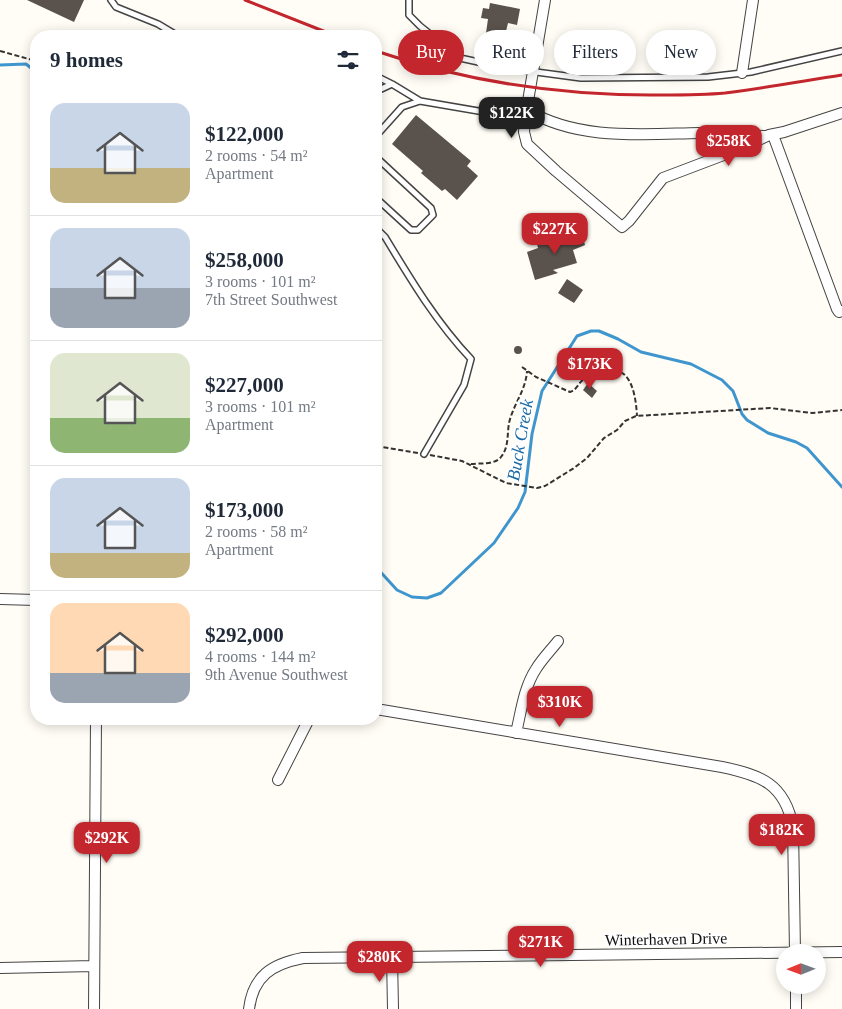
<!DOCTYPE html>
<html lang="en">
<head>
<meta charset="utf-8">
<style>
	body { margin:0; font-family:"Times New Roman",serif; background:#f2f2f3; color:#1f2937; height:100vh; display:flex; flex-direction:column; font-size:19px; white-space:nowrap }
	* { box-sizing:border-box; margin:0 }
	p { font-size:16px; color:#747a83 }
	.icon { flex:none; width:28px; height:28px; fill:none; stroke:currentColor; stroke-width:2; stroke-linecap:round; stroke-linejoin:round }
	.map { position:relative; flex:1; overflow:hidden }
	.drawer { position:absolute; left:30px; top:30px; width:352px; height:695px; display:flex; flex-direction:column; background:#fff; border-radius:20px; box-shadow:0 2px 12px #0003 }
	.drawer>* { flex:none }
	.guide { position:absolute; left:398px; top:30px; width:369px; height:45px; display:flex; gap:10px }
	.needle { width:32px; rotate:269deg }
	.controls { position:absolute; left:776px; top:944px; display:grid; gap:10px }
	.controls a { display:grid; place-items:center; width:50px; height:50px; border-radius:50%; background:#fff; box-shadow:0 2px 12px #0003; font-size:25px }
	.price { position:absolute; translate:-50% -42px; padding:0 11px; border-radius:10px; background:#c4262e; color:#fff; font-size:16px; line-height:32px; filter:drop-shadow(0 1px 2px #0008) }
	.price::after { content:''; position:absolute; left:50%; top:30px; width:15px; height:11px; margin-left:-8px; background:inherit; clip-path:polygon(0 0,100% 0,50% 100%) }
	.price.on { background:#222; color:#fff }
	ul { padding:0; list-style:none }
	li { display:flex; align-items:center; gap:15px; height:125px; padding:0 20px }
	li+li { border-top:1px solid #e0e1e3 }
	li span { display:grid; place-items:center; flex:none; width:140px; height:100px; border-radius:15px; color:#555 }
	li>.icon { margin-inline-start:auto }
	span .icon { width:60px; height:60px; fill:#fffc; stroke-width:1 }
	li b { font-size:21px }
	h2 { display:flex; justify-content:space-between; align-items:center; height:60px; padding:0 20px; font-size:21px }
	.chip { padding:0 18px; border-radius:22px; background:#fff; box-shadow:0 2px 12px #0003; font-size:18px; line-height:45px }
	.chip.on { background:#c4262e; color:#fff }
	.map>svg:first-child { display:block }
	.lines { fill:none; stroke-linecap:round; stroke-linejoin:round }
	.stream { stroke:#3f96cf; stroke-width:3 }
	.building { fill:#5a524d }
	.lane-casing { stroke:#444; stroke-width:8 }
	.street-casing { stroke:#444; stroke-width:12 }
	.path { stroke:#333; stroke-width:2; stroke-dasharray:5 2.5; stroke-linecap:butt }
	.lane { stroke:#fff; stroke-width:5 }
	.street { stroke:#fff; stroke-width:10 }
	.rail { stroke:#c4262e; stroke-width:3 }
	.labels { text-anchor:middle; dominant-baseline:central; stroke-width:5; stroke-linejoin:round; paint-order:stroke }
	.street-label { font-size:16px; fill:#111; stroke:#fff }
	.water-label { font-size:18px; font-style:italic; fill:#1768a6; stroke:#fff }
</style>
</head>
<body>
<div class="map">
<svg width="842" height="1009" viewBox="0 0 842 1009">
	<rect width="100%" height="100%" fill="#fffdf5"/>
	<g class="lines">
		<path class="stream" d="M0 65 26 64 36 72
			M376 567 397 590 412 597 427 598 441 593 494 543 518 508 525 492 532 434 542 391 577 336 591 331H599L618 339 641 352 691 364 722 380 733 391 742 414 747 420 768 433 796 442 807 448 842 487"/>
	</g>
	<path class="building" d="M27 0H84L74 22Z
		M490 3 520 9 517 25 508 23 504 39 517 41 515 57 512 59 483 54 488 19 481 18 483 8 489 9Z
		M416 115 471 161 467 166 478 176 457 200 445 189 442 191 421 173 423 171 392 144Z
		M581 231 585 245 573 250 577 263 553 270 558 273 535 280 527 252 538 248 537 244Z
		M567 279 583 290 574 303 558 293Z
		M514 350a4 4 0 1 1 8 0a4 4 0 1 1-8 0Z
		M588 383 597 391 592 398 583 390Z"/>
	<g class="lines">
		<g class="lane-casing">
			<path id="lane" d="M111 0 116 7 158 24 178 36
				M409 0V15L420 26 460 58 506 68 581 78 708 77 751 72 842 51
				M376 76 392 84
				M376 94 379 90 392 84 420 101
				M376 136 402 107 420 101 525 119
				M376 157 431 208 433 215 418 230H411L376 198
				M376 228 385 237C411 280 436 322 471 359L464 385 424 454"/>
		</g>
		<g class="street-casing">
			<path id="street" d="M545 0 525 119 524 132 527 144 556 171 622 227 629 221 663 178 742 148 769 135 784 132 842 113
				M742 73 753 0
				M527 110C579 141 642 134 700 133 722 133 744 136 765 136
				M773 135 837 309 839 312 842 311
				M0 599 36 600
				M376 709 722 767C761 775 785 784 793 827L795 952
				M516 733C521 712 524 687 536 669 542 659 551 650 558 641
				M278 780 309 719
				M392 957 393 1009
				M0 968 94 966
				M796 985V1009
				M94 1009 96 719
				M249 1009C253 976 272 964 303 958L842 952"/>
		</g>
		<path class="path" d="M0 51 36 61
			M522 367 536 377 570 392C577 390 578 383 584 379 587 376 594 376 599 374 603 373 606 371 610 370 633 368 636 400 637 416
			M376 446 418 453
			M430 455 462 461 506 483 537 488 545 486 574 468 587 458 604 438 617 430 625 421 636 416 770 408 812 413 842 410
			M471 464C480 463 495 465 501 457 509 447 507 435 509 423 513 405 526 390 527 371"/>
		<use href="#lane" class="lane"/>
		<use href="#street" class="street"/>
		<path class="rail" d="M245 0 336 36
			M376 51C467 82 565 96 661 95 682 95 704 95 725 93 764 88 803 81 842 75"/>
	</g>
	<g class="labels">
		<g class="street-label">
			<text transform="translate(666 939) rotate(-1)">Winterhaven Drive</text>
		</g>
		<g class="water-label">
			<text transform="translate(520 440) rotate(-80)">Buck Creek</text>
		</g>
	</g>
</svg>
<div class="controls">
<a><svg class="needle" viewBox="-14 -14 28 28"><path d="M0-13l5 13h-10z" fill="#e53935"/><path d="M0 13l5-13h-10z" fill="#747a83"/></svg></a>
</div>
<b class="price on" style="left:512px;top:139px">$122K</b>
<b class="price" style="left:729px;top:167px">$258K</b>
<b class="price" style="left:555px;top:255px">$227K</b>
<b class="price" style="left:590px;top:390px">$173K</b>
<b class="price" style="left:560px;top:728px">$310K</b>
<b class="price" style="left:782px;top:856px">$182K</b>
<b class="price" style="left:107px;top:864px">$292K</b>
<b class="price" style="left:541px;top:968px">$271K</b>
<b class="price" style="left:380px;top:983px">$280K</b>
<div class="guide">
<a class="chip on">Buy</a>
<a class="chip">Rent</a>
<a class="chip">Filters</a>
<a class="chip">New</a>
</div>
<section class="drawer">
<h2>9 homes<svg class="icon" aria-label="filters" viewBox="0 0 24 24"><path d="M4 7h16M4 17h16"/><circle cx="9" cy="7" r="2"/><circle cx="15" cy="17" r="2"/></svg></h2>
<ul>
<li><span style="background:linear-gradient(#c9d6e8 65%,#c2b280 0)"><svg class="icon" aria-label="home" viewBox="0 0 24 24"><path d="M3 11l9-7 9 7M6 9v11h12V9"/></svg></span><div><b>$122,000</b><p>2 rooms · 54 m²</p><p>Apartment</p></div></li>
<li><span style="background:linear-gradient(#c9d6e8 60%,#9aa5b1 0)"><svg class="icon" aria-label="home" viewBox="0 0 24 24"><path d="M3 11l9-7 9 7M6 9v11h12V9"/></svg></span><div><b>$258,000</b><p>3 rooms · 101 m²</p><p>7th Street Southwest</p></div></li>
<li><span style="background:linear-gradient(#dfe7d0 65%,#8fb573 0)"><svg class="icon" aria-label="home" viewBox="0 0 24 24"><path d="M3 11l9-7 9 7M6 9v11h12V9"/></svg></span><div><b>$227,000</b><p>3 rooms · 101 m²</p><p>Apartment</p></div></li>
<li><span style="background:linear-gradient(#c9d6e8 75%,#c2b280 0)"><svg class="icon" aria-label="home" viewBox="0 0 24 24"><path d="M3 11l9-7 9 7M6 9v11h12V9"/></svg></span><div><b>$173,000</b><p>2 rooms · 58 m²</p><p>Apartment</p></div></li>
<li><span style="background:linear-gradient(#ffd9b3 70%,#9aa5b1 0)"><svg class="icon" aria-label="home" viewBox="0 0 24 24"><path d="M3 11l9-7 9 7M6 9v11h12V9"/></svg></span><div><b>$292,000</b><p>4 rooms · 144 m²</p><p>9th Avenue Southwest</p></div></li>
</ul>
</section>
</div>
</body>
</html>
